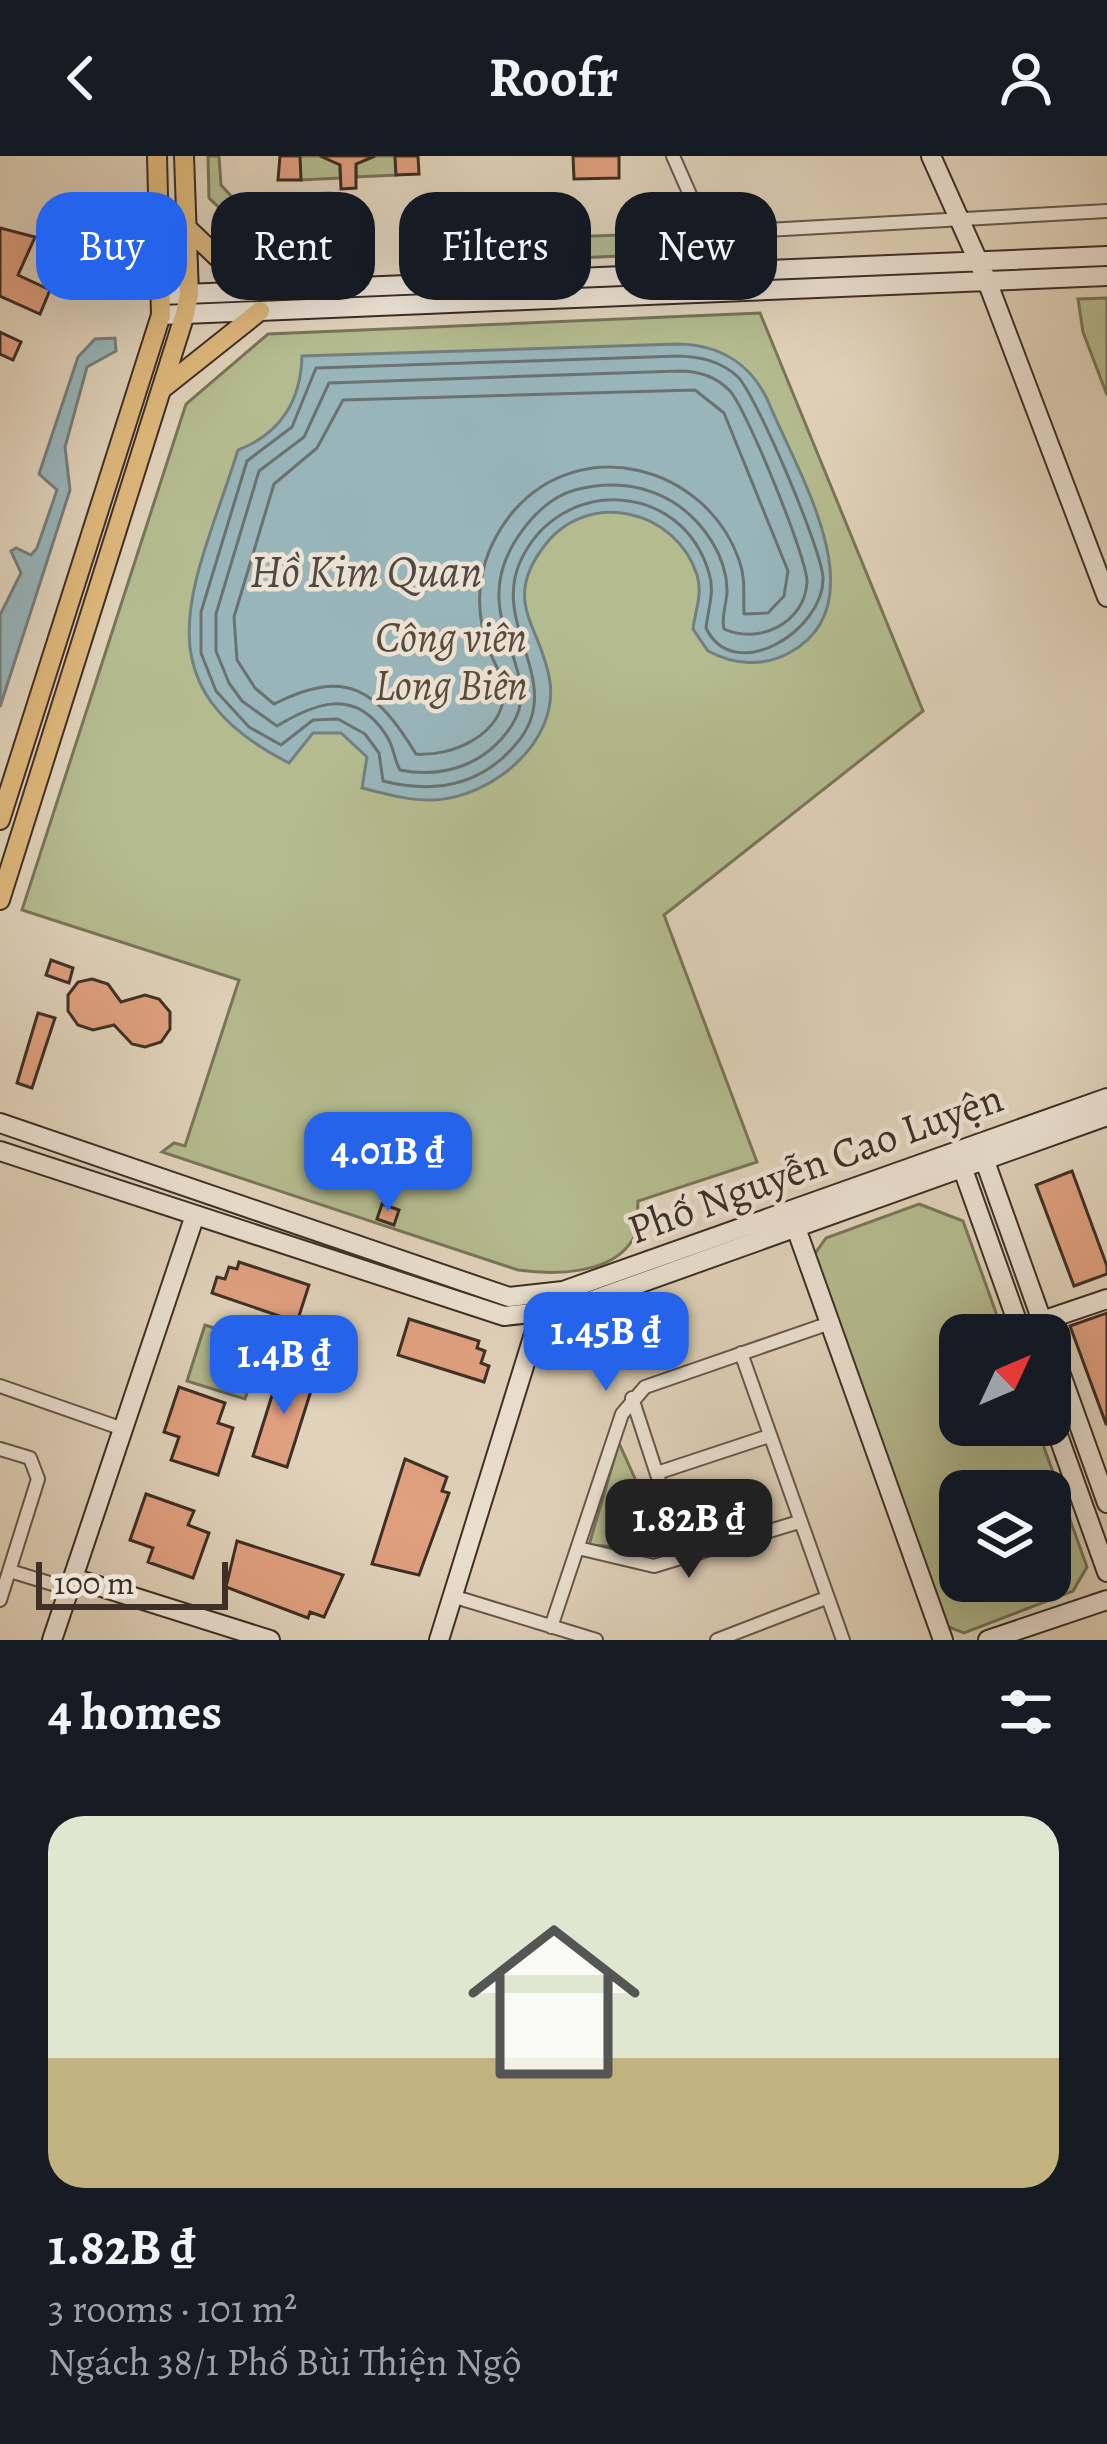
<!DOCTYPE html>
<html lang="en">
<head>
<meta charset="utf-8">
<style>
	body { margin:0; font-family:Alegreya,serif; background:#242831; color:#f1f3f6; height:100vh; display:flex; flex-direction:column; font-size:45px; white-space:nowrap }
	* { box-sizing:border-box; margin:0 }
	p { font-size:39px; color:#9ea1a6 }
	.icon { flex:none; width:66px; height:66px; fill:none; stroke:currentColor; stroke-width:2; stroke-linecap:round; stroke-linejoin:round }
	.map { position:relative; height:1484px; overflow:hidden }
	.sheet { display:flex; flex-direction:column; background:#171b24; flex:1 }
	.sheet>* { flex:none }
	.guide { position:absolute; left:36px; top:36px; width:1035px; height:108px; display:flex; gap:24px }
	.needle { width:78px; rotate:46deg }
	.fabs { position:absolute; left:939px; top:1158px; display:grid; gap:24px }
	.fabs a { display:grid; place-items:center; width:132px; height:132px; border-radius:24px; background:#171b24; box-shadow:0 12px 48px #0002; font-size:60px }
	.scale { position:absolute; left:36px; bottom:30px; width:192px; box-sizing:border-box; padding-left:12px; border:6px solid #3e2f27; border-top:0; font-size:33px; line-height:42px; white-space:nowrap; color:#3e2f27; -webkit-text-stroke:9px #ece2d3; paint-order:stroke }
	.price { position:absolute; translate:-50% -102px; padding:0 27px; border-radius:24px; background:#2563eb; color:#fff; font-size:39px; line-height:78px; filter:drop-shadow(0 3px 6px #0008) }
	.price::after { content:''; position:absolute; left:50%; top:72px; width:36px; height:27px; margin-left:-18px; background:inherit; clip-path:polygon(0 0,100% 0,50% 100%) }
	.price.current { background:#222; color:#fff }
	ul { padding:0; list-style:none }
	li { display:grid; align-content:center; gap:24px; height:636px; padding:0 48px }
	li+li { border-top:3px solid #363941 }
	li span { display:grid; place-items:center; height:372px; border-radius:36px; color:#555 }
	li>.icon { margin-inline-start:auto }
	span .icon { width:216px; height:216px; fill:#fffc; stroke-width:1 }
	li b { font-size:51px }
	h2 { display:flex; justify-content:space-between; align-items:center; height:144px; padding:0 48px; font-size:51px }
	.chip { padding:0 42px; border-radius:36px; background:#171b24; box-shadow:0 12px 48px #0002; font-size:42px; line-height:108px }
	.chip.current { background:#2563eb; color:#fff }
	header { display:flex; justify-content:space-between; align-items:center; height:156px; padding:0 48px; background:#171b24; font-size:54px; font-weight:700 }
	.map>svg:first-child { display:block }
	.green { fill:#b4bc8f; stroke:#79765b; stroke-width:3; fill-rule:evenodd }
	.water { fill:#98b5ba; stroke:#747f7f; stroke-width:3 }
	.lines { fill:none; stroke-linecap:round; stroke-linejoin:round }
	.shore { stroke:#6b7270; stroke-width:3 }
	.building { fill:#e1a180; stroke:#3e2f27; stroke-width:3 }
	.street-casing { stroke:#67584c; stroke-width:16 }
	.secondary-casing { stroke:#3e2f27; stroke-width:22 }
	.primary-casing { stroke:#3e2f27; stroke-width:22 }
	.street { stroke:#ece2d3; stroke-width:12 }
	.secondary { stroke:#ece2d3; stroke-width:18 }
	.primary { stroke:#e0ba7e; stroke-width:18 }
	.labels { text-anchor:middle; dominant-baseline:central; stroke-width:9; stroke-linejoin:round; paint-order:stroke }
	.park-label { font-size:42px; font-style:italic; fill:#564b3c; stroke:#ece2d3 }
	.street-label { font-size:42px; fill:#3e2f27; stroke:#ece2d3 }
	.water-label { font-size:45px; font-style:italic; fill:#504a44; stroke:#ece2d3 }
</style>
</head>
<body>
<header><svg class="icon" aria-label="back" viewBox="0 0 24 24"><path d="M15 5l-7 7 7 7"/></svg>Roofr<svg class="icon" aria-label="person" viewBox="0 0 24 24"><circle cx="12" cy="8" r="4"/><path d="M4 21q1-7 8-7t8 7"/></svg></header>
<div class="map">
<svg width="1107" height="1484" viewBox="0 0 1107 1484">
	<rect width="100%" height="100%" fill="#e1d3bb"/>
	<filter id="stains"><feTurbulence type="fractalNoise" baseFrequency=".00167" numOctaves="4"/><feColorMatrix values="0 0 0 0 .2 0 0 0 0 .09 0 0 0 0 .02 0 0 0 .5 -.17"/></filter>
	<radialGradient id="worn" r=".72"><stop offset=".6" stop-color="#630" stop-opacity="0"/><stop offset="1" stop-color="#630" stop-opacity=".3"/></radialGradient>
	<path class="green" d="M208 0H219L221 29 232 41 330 37V51L307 52 299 67 310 114 265 116 264 94 209 42Z
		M297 0H324L340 8V22L301 24Z
		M372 0H395L396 19 356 21V7Z
		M696 75 687 98 636 100 635 78Z
		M619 79 620 100 466 107 465 85Z
		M446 86 447 108 416 109 415 87Z
		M1107 142V239L1083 176 1078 143Z
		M760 157 923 555 664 759 757 1006 638 1045C637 1057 639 1074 633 1083 612 1119 554 1119 518 1114L162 996 174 987 185 990 239 824 22 754 186 248 268 178Z
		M919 1048 963 1065 1004 1179H960V1269H1036L1087 1411 1073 1435 964 1477 946 1470 814 1099 826 1082ZM960 1335H1050V1425H960Z
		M205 1169 263 1188 245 1243 187 1225Z
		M619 1287 667 1394 589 1389Z"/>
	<path class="water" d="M115 182 116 195 87 211 65 291 70 334 0 551V459L21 417 11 395 16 392 31 399 37 392 57 334 39 318 78 201 95 183Z
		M679 188C720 189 751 208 768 245 796 314 881 448 789 497 763 511 734 509 708 495L693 473C695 455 703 438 697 419 676 353 588 333 545 389 500 447 542 470 550 526 558 588 491 641 434 644 410 645 386 638 362 632L367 601 341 577H313L289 607C132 527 197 426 238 294 280 278 301 245 302 200Z"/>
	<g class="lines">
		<path class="shore" d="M679 200C701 201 721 205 738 221 757 241 823 396 823 423 823 475 734 530 706 472 708 453 715 436 709 417 682 324 559 319 520 406 491 472 568 528 516 588 481 630 435 638 383 625L379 597 365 578 338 563 313 564 281 589 249 571 216 535 201 497V456L247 305 292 271 316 212Z
			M679 215C699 215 716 220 730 235 746 252 808 404 807 426 805 467 759 489 724 473 721 461 726 450 727 437 728 401 703 365 673 346 643 328 609 325 575 334 552 340 533 359 519 379 462 462 548 513 512 569 487 608 444 623 400 614 394 604 394 590 386 579 355 531 315 547 277 570L242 545 229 527 216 495V458L259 315 304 281 329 227Z
			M695 234 724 257 788 415 784 440 768 457 744 458C743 440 746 422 739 404 706 309 579 276 512 357 479 398 471 446 489 494 494 508 505 522 504 537 502 579 452 601 416 598 377 534 347 511 274 548L255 532 237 504 234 461 274 328 317 292 343 244Z"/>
	</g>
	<path class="building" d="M280 0H300L301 24H278Z
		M320 0H375L356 8V32L341 33 340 9Z
		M395 0H418L419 18 396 19Z
		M573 0H619V22L574 23Z
		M0 72 35 81 18 119 50 134 40 158 0 140Z
		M0 176 21 186 13 204 0 198Z
		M51 804 73 812 69 827 46 819Z
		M92 823 108 828 121 846 145 839 159 843 170 856V873L161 886 145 891 132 888 114 869 93 874 78 869 68 855V839L78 826Z
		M38 857 55 862 32 932 17 927Z
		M1072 1015 1107 1110V1118L1074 1130 1036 1029Z
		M382 1048 399 1054 394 1069 377 1063Z
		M239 1106 309 1129 297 1166 212 1137 217 1121 225 1123 229 1111 237 1113Z
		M1107 1157V1268H1106L1070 1170Z
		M409 1163 479 1185 477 1192 485 1195 481 1207 489 1210 484 1226 398 1199Z
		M281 1211 315 1222 287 1311 253 1300Z
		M179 1231 225 1247 218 1267 233 1272 218 1319 171 1304 179 1281 164 1276Z
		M405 1303 447 1321 442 1335 449 1337 419 1419 372 1408Z
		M146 1338 194 1355 188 1369 209 1377 193 1422 148 1406 153 1392 130 1384Z
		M237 1385 343 1419 324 1461 310 1456 308 1462 226 1431Z"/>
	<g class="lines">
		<g class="street-casing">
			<path id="street" d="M673 0 698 57 729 76 1107 55
				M741 1197 843 1484
				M0 1230 123 1273
				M632 1242 684 1401
				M0 1293 30 1302 38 1323 0 1444
				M657 1317 769 1280
				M578 1392 654 1410 799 1366
				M10 1415 69 1433
				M452 1440 596 1484
				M551 1471 622 1258 645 1231 830 1167
				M717 1484 826 1442"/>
		</g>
		<g class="secondary-casing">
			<path id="secondary" d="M931 0 987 125 1107 441
				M162 139 1107 100
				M161 159 1107 120
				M0 967 509 1141 563 1135 1107 942
				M0 995 504 1160 568 1153 1107 960
				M982 997 1047 1179
				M960 1005 1022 1179
				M796 1072 943 1484
				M1042 1165 1107 1143
				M1050 1188 1107 1347
				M1050 1257 1107 1416
				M73 1422 270 1484
				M52 1484 195 1059
				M439 1484 543 1149
				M988 1484 1107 1444"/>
		</g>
		<g class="primary-casing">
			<path id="primary" d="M187 72 253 135
				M162 233 260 155
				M0 664 161 159 157 0
				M0 744 185 158 189 138 184 0"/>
		</g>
		<use href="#street" class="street"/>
		<use href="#secondary" class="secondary"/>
		<use href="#primary" class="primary"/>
	</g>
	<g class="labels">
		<g class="park-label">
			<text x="451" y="480">Công viên<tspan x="451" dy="48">Long Biên</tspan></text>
		</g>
		<g class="street-label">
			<text transform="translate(815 1007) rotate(-20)">Phố Nguyễn Cao Luyện</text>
		</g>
		<g class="water-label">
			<text x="366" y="415">Hồ Kim Quan</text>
		</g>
	</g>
	<rect width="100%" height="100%" filter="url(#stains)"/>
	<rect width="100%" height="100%" fill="url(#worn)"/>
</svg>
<div class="fabs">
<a><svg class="needle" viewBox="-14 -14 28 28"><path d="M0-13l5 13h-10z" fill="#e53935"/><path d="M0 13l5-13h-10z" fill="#9ea1a6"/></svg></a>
<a><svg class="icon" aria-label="layers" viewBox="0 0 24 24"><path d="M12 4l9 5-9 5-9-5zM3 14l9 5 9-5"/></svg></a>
</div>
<div class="scale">100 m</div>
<b class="price" style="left:388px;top:1058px">4.01B ₫</b>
<b class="price" style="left:606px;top:1238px">1.45B ₫</b>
<b class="price" style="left:284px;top:1261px">1.4B ₫</b>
<b class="price current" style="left:689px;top:1425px">1.82B ₫</b>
<div class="guide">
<a class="chip current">Buy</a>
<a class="chip">Rent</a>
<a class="chip">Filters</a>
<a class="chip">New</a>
</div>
</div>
<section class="sheet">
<h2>4 homes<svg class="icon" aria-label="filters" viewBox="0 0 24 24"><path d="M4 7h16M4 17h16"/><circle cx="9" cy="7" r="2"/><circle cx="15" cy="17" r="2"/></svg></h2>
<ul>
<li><span style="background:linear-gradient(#dfe7d0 65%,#c2b280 0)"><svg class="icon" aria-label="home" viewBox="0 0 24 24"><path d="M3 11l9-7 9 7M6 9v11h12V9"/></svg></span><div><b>1.82B ₫</b><p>3 rooms · 101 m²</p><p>Ngách 38/1 Phố Bùi Thiện Ngộ</p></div></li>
</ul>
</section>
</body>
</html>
